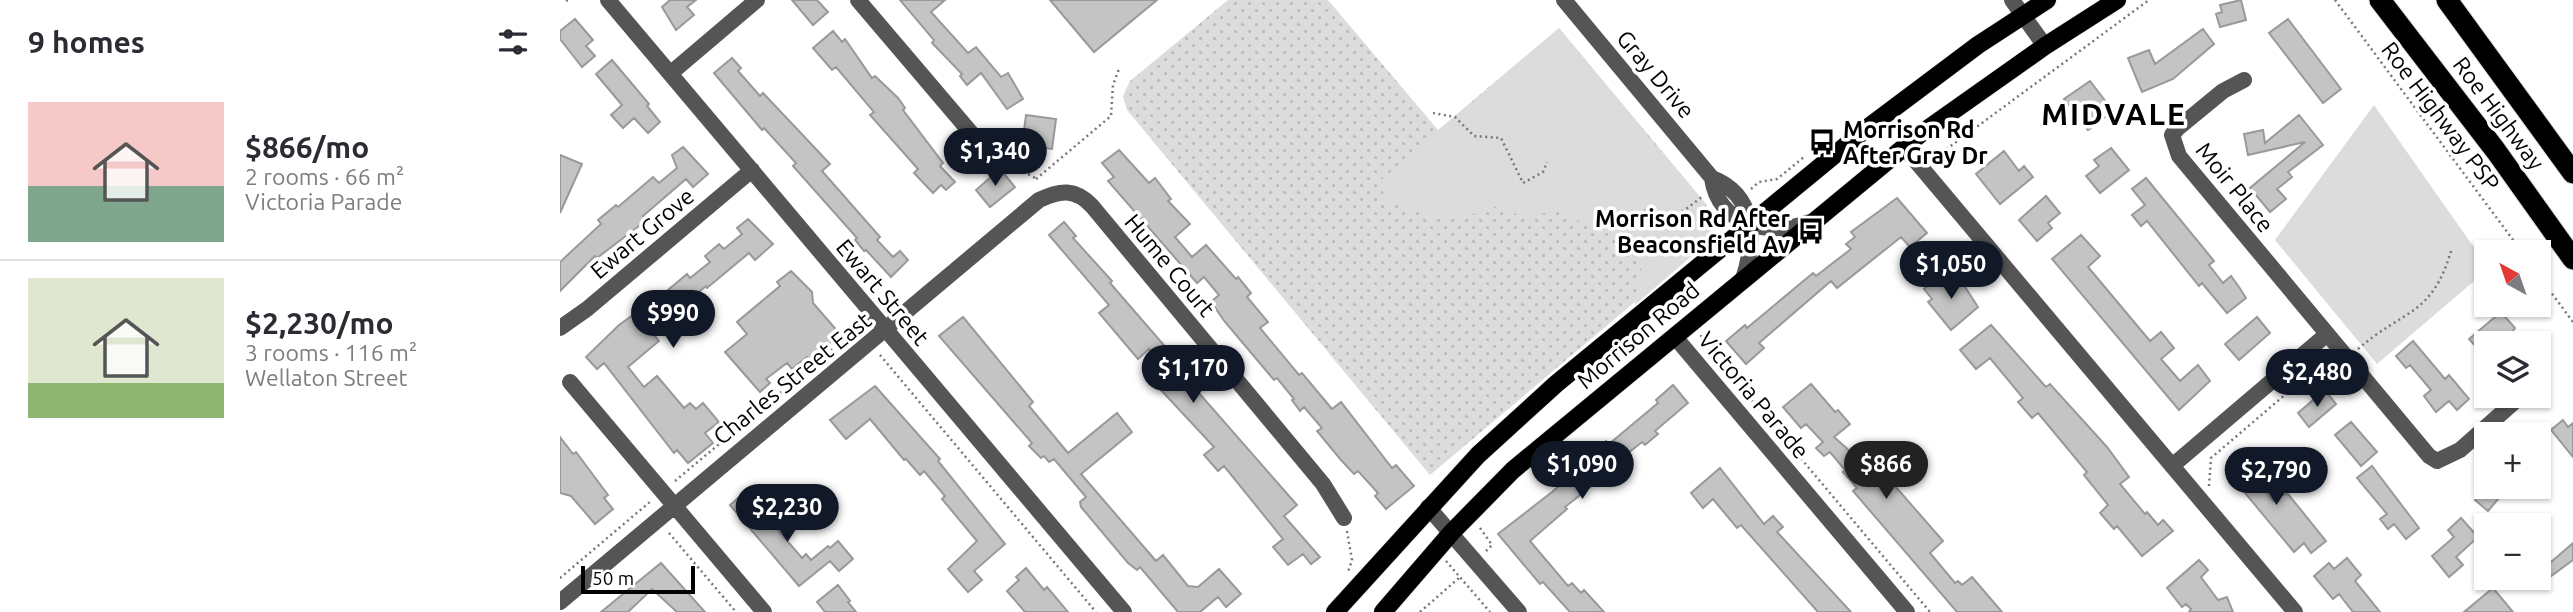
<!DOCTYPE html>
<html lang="en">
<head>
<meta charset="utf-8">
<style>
	body { margin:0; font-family:Ubuntu,sans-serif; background:#f2f2f3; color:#2b2b33; height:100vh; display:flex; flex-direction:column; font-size:26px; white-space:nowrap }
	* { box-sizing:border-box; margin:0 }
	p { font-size:23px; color:#7c7c81 }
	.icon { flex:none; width:38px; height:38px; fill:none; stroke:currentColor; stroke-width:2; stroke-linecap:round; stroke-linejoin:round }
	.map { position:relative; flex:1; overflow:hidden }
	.details { display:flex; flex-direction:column; background:#fff; width:560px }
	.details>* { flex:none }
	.needle { width:46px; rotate:320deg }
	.fabs { position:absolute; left:1914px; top:240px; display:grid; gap:14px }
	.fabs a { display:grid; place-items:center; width:77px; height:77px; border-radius:0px; background:#fff; box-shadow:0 2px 5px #0004; font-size:35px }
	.scale { position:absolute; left:21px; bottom:18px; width:114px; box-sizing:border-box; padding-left:7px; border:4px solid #000; border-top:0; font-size:19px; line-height:24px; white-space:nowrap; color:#000; -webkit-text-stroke:5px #fff; paint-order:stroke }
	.price { position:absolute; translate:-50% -60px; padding:0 16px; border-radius:24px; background:#111827; color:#fff; font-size:23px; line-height:46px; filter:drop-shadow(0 2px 4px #0008) }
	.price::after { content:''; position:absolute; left:50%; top:42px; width:21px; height:16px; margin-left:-10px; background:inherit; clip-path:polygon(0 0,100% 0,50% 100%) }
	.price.active { background:#222; color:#fff }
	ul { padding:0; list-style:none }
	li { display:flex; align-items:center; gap:21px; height:175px; padding:0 28px }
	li+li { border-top:2px solid #e1e1e2 }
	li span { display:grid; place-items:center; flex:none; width:196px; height:140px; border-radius:0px; color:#555 }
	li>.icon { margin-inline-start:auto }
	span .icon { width:84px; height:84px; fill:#fffc; stroke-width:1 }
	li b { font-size:30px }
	h2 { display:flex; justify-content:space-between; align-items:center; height:84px; padding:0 28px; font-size:30px }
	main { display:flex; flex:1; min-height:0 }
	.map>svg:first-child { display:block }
	.grass { fill:url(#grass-dots) }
	.park { fill:#dcdcdc }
	.building { fill:#c4c4c4; stroke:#999; stroke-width:2 }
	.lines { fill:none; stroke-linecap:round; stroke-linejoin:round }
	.major-casing { stroke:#dbdbdb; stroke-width:19 }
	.highway-casing { stroke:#dbdbdb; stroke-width:23 }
	.path { stroke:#777; stroke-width:2.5; stroke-dasharray:2 3.5; stroke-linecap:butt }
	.minor { stroke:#555; stroke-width:16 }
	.major { stroke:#000; stroke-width:18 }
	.highway { stroke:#000; stroke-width:21 }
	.labels { text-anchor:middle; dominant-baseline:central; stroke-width:7; stroke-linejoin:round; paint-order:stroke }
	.street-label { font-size:23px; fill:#000; stroke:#fff }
	.poi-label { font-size:23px; font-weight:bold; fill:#000; stroke:#fff; text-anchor:start }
	.district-label { font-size:30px; font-weight:bold; letter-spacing:2px; fill:#000; stroke:#fff }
</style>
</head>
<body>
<main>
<section class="details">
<h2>9 homes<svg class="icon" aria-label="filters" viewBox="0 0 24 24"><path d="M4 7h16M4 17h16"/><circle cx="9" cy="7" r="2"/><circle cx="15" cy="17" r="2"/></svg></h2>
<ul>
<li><span style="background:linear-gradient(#f6c9c9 60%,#7fa58c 0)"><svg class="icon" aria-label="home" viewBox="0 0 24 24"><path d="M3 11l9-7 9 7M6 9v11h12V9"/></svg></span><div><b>$866/mo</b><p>2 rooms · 66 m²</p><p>Victoria Parade</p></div></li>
<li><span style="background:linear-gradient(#dfe7d0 75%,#8fb573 0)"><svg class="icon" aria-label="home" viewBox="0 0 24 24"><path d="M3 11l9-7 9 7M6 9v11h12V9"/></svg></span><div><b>$2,230/mo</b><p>3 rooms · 116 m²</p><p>Wellaton Street</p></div></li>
</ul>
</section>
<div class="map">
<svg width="2013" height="612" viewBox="0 0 2013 612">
	<defs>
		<pattern id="grass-dots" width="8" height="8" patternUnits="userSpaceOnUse" patternTransform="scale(1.75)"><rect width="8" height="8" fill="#dcdcdc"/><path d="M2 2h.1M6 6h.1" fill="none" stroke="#bbb" stroke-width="1.8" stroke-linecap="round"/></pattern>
	</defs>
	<rect width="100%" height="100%" fill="#fff"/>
	<path class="grass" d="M668 0H768L878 130 999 28 1147 205V241L870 475 567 110 563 96 570 81Z"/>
	<path class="park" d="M999 28 1157 220 1149 241 1075 305C1080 270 1093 250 1057 227 1032 230 1017 224 1001 205L980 215H959L937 206 904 217 878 216 855 211 825 199 820 181Z
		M1814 105 1927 266V270L1817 364 1715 240Z"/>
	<path class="building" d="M110 0H136L127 7 134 15 116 30 102 7Z
		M232 0H257L268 12 253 25Z
		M340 0H385L371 12 408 53 416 47 441 77 448 73 463 99 447 109 421 73 407 85 400 76 402 74 372 43 374 40Z
		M490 0H597L534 52Z
		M1681 0 1686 20 1660 27 1656 14 1662 12 1660 5Z
		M15 19 33 40 26 46 35 56 22 67 0 39V31Z
		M1728 19 1781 89 1763 103 1709 33Z
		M1643 29 1654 44 1613 79 1582 92 1568 58 1589 50 1595 64Z
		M273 31 282 42 285 39 312 78 315 76 338 98 345 108 343 110 383 163 380 166 395 182 386 190 381 185 373 193 354 173 358 169 310 115 314 112 276 67 272 70 253 48Z
		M172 58 181 68 178 71 200 96 203 93 270 164 262 171 320 237 317 240 333 257 340 251 348 260 331 277 306 250 304 251 295 240 297 238 233 166 236 163 204 128 202 130 154 73Z
		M52 60 89 104 87 106 100 122 88 133 74 118 63 128 51 115 62 105 36 74Z
		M1530 81 1553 111 1528 130 1504 99Z
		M466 115 496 119 492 149 476 147 474 156 461 154Z
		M1739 115 1763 145 1728 172 1732 177 1717 189 1726 199 1710 212 1690 188 1745 142 1688 155 1684 134 1703 130 1705 143Z
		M123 147 148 174 133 187 126 179 83 216 87 220 37 258 35 256 0 291V262L41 224 38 220 56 205 58 207 93 177 99 183 117 168 112 155Z
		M1551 148 1569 170 1540 193 1526 176 1539 166 1534 160Z
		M559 150 589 183 595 178 611 199 608 201 630 224 615 237 632 257 646 245 676 279 678 277 691 293 687 297 708 322 700 328 739 375 742 373 772 409 781 402 832 468 836 465 854 486 826 509 815 496 818 493 798 471 794 474 781 460 757 431 762 428 744 407 740 411 732 400 734 399 717 378 714 380 665 322 651 302 659 295 644 277 637 283 548 181 554 177 542 163Z
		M1444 151 1459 171 1464 166 1473 177 1440 204 1416 174Z
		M0 155 22 164 0 213Z
		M440 169 455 187 430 207 416 190Z
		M1586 178 1654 261 1649 265 1663 283 1671 276 1679 287 1686 298 1667 313 1642 283 1639 286 1587 221 1581 226 1572 215 1585 205 1572 189Z
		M1486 196 1500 213 1488 223 1492 228 1477 241 1459 220Z
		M1337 198 1367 233 1350 247 1341 237 1277 288 1271 281 1199 343 1204 348 1186 364 1166 341 1185 325 1187 328 1253 273 1256 276 1291 249 1286 244 1295 237 1291 232Z
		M188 219 213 244 195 260 189 253 147 288 146 286 111 315 108 312 88 328 99 341 68 367 84 387 97 376 124 408 130 403 136 409 143 403 159 422 145 433 153 443 128 463 117 450 114 453 44 363 37 369 26 357 59 325 73 315 76 317 127 274 130 278 150 262 145 256 159 244 164 249 182 234 177 228Z
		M504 222 516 236 513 238 552 281 550 283 635 381 631 384 737 505 724 516 760 557 751 564 743 554 728 565 713 547 723 539 664 466 658 471 644 455 654 447 600 389 609 380 603 373 607 369 589 349 578 359 539 313 549 305 489 235Z
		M1521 235 1540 256 1528 267 1590 341 1601 332 1614 348 1601 359 1620 381 1638 365 1650 381 1619 410 1492 259Z
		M231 271 252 292 253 303 280 334 250 361 247 357 232 369 227 363 206 379 210 383 200 392 165 352 187 334 177 322 220 286 217 282Z
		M1398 276 1418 307 1391 330 1368 302 1372 299 1364 289 1376 279 1386 285Z
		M1941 312 1955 328 1944 343H1927V359L1909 339Z
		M403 317 473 402 469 406 508 453 557 413 572 432 521 474 596 561 603 555 628 586 638 587 659 569 681 594 666 607 658 597 640 612H618L580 567 577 570 568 563 521 507 520 502 526 497 494 459 489 462 484 456 481 458 469 446 472 443 379 336Z
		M1697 317 1710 333 1679 360 1665 344Z
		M1431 325 1477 377 1486 387 1490 384 1547 447 1569 477 1560 484 1585 514 1587 512 1598 525 1603 520 1613 531 1582 556 1557 526 1554 529 1540 513 1548 505 1524 475 1527 472 1478 413 1472 418 1458 402 1463 398 1430 358 1416 369 1400 350Z
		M1853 341 1885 379 1889 375 1909 399 1897 410 1889 401 1876 412 1864 396 1871 390 1850 365 1846 368 1836 356Z
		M1251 384 1275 412 1278 410 1290 424 1274 437 1292 453 1301 445 1305 450 1310 446 1318 454 1314 462 1383 541 1370 553 1395 583 1398 581 1402 585 1412 577 1442 612H1397L1293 491 1297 488 1283 472 1285 470 1270 452 1264 456 1256 448 1263 442 1246 424 1241 428 1223 407Z
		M1113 385 1128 403 1095 431 1098 434 1085 445 1082 442 1062 458 1064 460 1005 507 1007 509 970 541 1008 586 1012 583 1021 593 1024 590 1044 612H1010L983 582 980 584 938 534 992 492 1039 451 1037 449 1046 441 1049 444 1098 403 1096 400Z
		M315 386 380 459 378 461 445 544 414 571 422 580 408 592 388 569 417 541 382 499 385 496 364 471 360 475 346 459 344 460 310 419 286 439 270 420Z
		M1765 390 1776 404 1749 427 1738 413Z
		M2003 420 2008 427 2013 423V457L1991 430Z
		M1791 422 1817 452 1801 466 1775 435Z
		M0 437 13 454 16 452 48 495 44 498 53 509 35 524 11 496 0 493Z
		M1693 452 1704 466 1693 475 1713 501 1720 495 1728 494 1766 541 1751 553 1744 543 1734 552 1666 470Z
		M1812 466 1859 528 1846 539 1834 524 1828 529 1820 519 1827 514 1797 478Z
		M1160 468 1204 524 1213 516 1223 527 1217 532 1291 612H1258L1181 525 1177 528 1153 499 1143 508 1131 493Z
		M1925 482 1927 486H1949L1928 511 1915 500 1920 495 1917 492Z
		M185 492 242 558 246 554 251 560 268 546 270 548 278 541 293 559 279 571 270 561 239 586 170 505Z
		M1901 518 1918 537 1896 557 1903 565 1889 577 1872 556 1894 537 1888 530Z
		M2013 543V560L1979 585V548L1991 562Z
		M1787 558 1801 575 1795 581 1820 612H1793L1779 594 1773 599 1754 576 1769 563 1774 569Z
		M1639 560 1648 570 1641 577 1658 600 1667 597 1673 612H1629L1631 609 1626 604 1622 607 1607 588Z
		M101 563 145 612H117L92 589 68 612H41Z
		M466 568 484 590 487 587 508 612H465L447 591 459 580 456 577Z
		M278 585 290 601 288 602 296 612H265L257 602Z
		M1933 588 1953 612H1904Z"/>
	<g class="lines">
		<g class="major-casing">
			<path id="major" d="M775 612 918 455 996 384 1306 129 1418 45 1487 0
				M823 612 892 532 953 470 1359 135 1485 46 1557 0"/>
		</g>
		<g class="highway-casing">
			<path id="highway" d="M1820 0 1936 151 2013 259
				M1887 0 2013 173"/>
		</g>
		<path class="path" d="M1775 0 1962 252
			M6 1 8 0
			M873 113 895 117 914 136 941 138 963 183 983 172 987 162
			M422 145 429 152 475 178
			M1373 159 1589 0
			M476 179 551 116 553 85 559 69
			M1191 189 1199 182 1217 179 1244 157
			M1084 210 1097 225 1103 226 1142 197
			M1151 214 1160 229
			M1979 276 2013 322
			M1141 335 1143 342 1370 612
			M1798 349C1844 309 1872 316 1891 251
			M320 355 536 612
			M115 481 286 338 301 322
			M1649 486 1651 458 1754 370 1772 372 1777 367
			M920 528 932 545 926 551
			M787 531 792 560 788 572
			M109 533 176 612
			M886 561 930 612
			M0 578 91 501
			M860 612 900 577"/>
		<path class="minor" d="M48 0 564 612
			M298 0 412 134
			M1004 0 1152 178C1196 195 1196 240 1183 279
			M1452 0 1485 46
			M111 73 197 0
			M1684 80 1663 91 1618 128 1612 135 1619 156 1869 456 1877 461 1900 450 1961 396
			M1344 147 1735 612
			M1152 178C1158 226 1211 237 1250 222
			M0 328 27 309 192 170
			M1115 337 1347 612
			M10 382 204 612
			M1612 466 1766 335
			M868 507 959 612
			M0 602 479 200C500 190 515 188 532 206L763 484 784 518"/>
		<use href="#major" class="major"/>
		<use href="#highway" class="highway"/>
	</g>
	<defs>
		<g id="bus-bare" transform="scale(2.1)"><path d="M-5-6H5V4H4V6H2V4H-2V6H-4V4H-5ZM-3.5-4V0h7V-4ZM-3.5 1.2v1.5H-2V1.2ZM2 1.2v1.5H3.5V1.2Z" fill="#000" stroke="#fff" stroke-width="2.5" paint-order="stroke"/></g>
	</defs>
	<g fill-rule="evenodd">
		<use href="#bus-bare" x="1262" y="142"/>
		<use href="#bus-bare" x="1251" y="231"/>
	</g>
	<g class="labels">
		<g class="street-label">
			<text transform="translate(1096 74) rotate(50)">Gray Drive</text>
			<text transform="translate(1939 113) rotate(53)">Roe Highway</text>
			<text transform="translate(1881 116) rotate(53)">Roe Highway PSP</text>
			<text transform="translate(1675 187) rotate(51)">Moir Place</text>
			<text transform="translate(82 233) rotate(-40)">Ewart Grove</text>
			<text transform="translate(610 265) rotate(50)">Hume Court</text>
			<text transform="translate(323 292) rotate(50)">Ewart Street</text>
			<text transform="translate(1078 335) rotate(-40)">Morrison Road</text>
			<text transform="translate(232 378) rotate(-39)">Charles Street East</text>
			<text transform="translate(1194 395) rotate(50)">Victoria Parade</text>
		</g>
		<g class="poi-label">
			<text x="1283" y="129">Morrison Rd<tspan x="1283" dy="26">After Gray Dr</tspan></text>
			<text x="1230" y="218" text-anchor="end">Morrison Rd After<tspan x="1230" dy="26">Beaconsfield Av</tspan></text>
		</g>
		<g class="district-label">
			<text x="1554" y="114">MIDVALE</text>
		</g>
	</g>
</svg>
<div class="fabs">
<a><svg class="needle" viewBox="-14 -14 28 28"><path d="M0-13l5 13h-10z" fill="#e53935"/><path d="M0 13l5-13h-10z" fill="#7c7c81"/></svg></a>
<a><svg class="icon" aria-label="layers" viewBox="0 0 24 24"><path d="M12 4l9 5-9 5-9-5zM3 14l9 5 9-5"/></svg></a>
<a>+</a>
<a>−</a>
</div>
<div class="scale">50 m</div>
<b class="price" style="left:435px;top:188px">$1,340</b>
<b class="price" style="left:1391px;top:301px">$1,050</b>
<b class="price" style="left:113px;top:350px">$990</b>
<b class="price" style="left:633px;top:405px">$1,170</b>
<b class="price" style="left:1757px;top:409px">$2,480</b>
<b class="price" style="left:1022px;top:501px">$1,090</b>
<b class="price active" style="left:1326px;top:501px">$866</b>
<b class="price" style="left:1716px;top:507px">$2,790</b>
<b class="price" style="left:227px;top:544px">$2,230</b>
</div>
</main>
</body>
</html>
